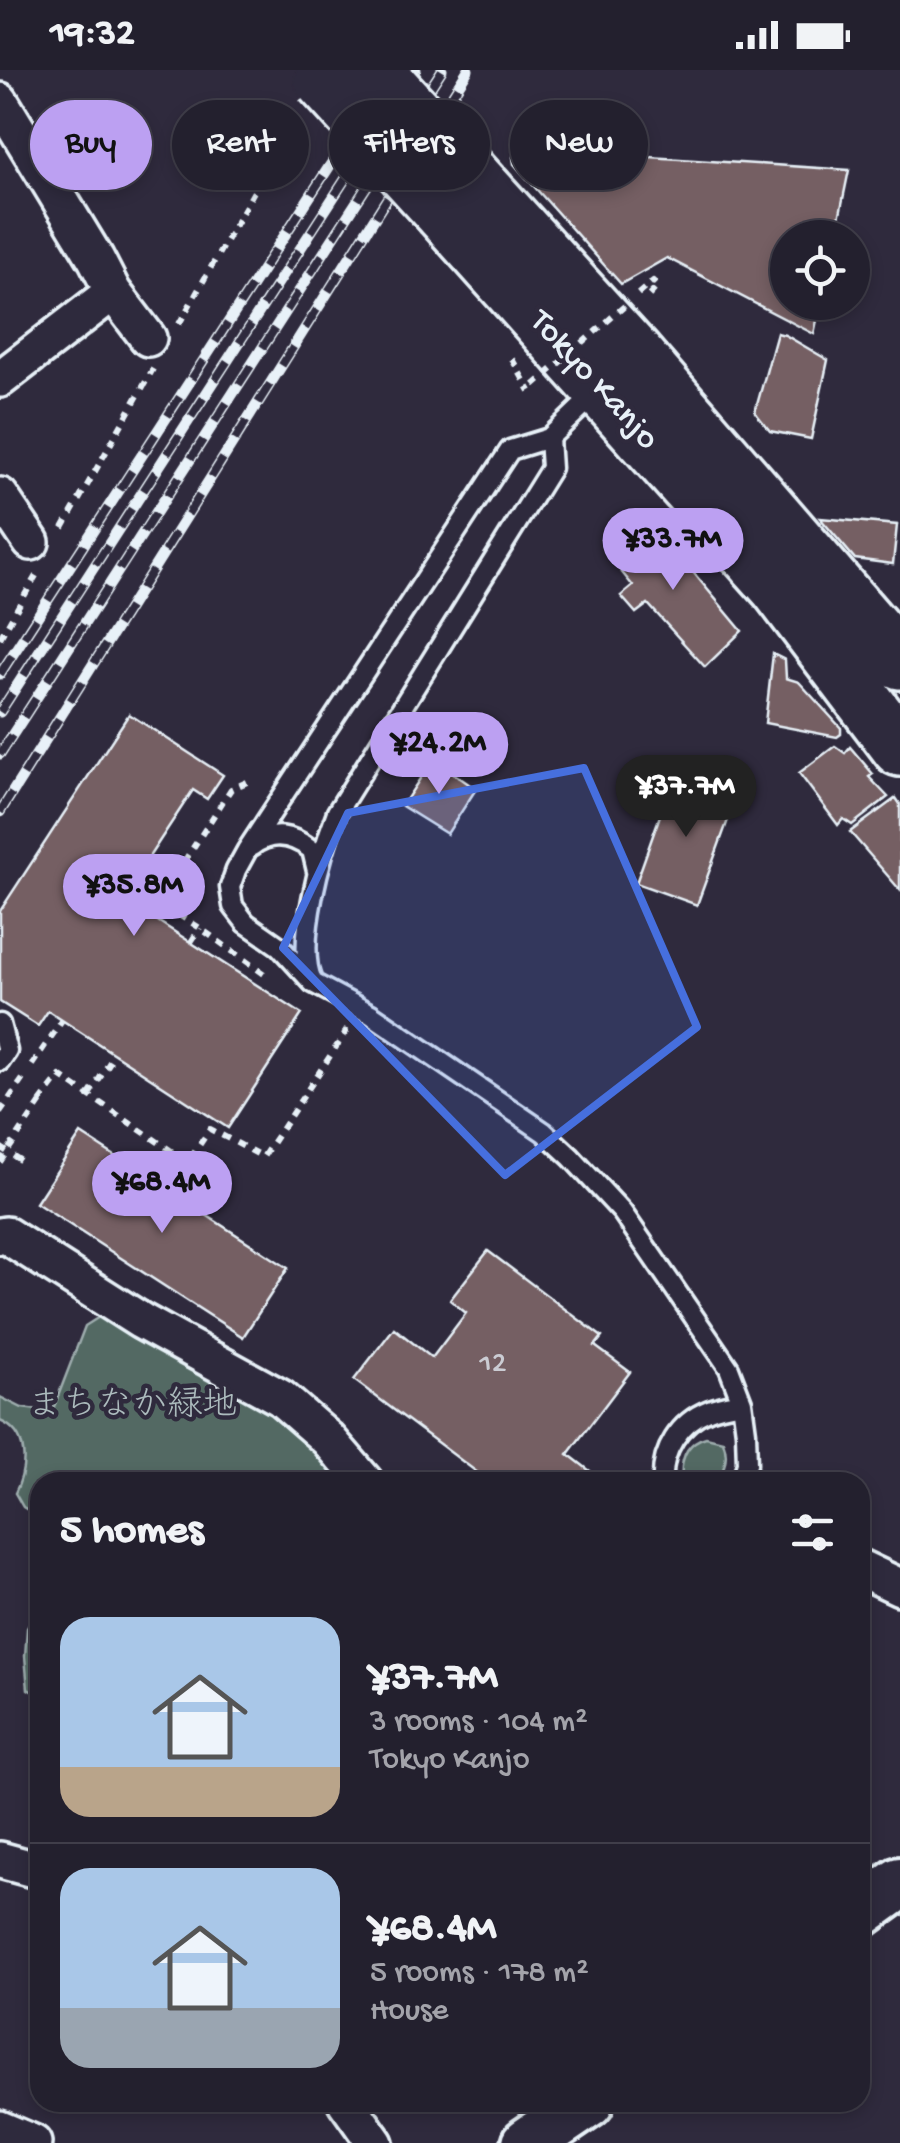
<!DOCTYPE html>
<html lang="en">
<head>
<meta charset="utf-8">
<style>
	body { margin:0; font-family:"Gochi Hand","Klee One",sans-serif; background:#2b2836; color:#f1f3f6; height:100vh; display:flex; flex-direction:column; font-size:38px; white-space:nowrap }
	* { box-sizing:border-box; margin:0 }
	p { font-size:32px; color:#a3a3aa }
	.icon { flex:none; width:55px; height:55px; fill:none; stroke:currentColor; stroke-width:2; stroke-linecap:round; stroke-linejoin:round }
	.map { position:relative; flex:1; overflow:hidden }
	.side { position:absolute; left:30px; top:1402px; width:840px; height:640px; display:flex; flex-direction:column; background:#23202e; border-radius:30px; box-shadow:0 5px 15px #0003,0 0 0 2px #403e4a }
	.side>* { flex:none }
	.hud { position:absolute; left:30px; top:30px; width:840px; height:90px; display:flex; gap:20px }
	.controls { position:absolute; left:770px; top:150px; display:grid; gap:20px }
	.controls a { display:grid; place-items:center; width:100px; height:100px; border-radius:50%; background:#23202e; box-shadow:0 5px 15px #0003,0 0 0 2px #403e4a; font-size:50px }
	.price { position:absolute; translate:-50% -85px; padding:0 22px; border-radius:35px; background:#bca0f2; color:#111; font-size:32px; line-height:65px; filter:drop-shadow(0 2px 5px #0008) }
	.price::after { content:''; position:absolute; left:50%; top:60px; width:30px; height:22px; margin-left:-15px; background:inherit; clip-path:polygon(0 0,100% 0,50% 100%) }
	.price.on { background:#222; color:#fff }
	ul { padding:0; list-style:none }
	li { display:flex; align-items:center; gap:30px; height:250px; padding:0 30px }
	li+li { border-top:2px solid #403e4a }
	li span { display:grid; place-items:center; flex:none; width:280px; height:200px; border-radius:30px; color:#555 }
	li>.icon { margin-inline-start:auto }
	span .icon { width:120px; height:120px; fill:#fffc; stroke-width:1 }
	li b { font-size:42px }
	h2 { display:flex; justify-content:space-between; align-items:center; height:120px; padding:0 30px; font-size:42px }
	.chip { padding:0 35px; border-radius:45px; background:#23202e; box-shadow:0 5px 15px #0003,0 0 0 2px #403e4a; font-size:35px; line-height:90px }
	.chip.on { background:#bca0f2; color:#111 }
	.status { display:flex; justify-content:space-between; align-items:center; height:70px; padding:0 50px; background:#23202e; direction:ltr }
	.status svg { height:28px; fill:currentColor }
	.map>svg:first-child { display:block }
	.green { fill:#536964; stroke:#9eadae; stroke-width:2.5 }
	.building { fill:#755f63; stroke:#e8f1f8; stroke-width:2.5 }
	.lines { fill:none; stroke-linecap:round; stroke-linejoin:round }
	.lane-casing { stroke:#e8f1f8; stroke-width:25 }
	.street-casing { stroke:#e8f1f8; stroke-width:42 }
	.secondary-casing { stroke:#e8f1f8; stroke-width:58 }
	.highway-casing { stroke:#e8f1f8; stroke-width:62 }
	.path { stroke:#e8f1f8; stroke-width:6; stroke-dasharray:8 8; stroke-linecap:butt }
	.lane { stroke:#2f2a3d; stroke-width:18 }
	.street { stroke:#2f2a3d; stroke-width:35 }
	.secondary { stroke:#2f2a3d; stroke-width:50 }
	.highway { stroke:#2f2a3d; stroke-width:55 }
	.rail-casing { stroke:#e8f1f8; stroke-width:11 }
	.rail { stroke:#2f2a3d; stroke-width:8; stroke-dasharray:22; stroke-linecap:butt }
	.highway-bridge-casing { stroke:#e8f1f8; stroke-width:62; stroke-linecap:butt }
	.path-bridge { stroke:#e8f1f8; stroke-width:6; stroke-dasharray:8 8; stroke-linecap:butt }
	.highway-bridge { stroke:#2f2a3d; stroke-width:55 }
	.marked { fill:#466fde; fill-opacity:0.2; stroke:#466fde; stroke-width:8; stroke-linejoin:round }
	.labels { text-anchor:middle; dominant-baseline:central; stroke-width:9; stroke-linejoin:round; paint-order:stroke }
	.number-label { font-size:30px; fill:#cbccd3 }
	.street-label { font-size:35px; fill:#e8f1f8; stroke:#2f2a3d }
	.park-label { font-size:35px; fill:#acbbbd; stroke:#2f2a3d }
</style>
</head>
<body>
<div class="status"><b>19:32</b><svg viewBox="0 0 49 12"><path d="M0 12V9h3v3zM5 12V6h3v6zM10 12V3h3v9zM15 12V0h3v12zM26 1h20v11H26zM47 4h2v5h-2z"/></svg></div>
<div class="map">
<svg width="900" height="2073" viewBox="0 0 900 2073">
	<rect width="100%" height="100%" fill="#2f2a3d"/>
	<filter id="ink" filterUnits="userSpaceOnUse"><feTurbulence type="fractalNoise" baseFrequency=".01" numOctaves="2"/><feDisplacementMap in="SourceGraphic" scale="20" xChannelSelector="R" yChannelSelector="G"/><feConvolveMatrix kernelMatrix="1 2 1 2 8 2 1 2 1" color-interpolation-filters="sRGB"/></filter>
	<g filter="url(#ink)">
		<path class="green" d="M107 1242 247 1317 356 1412H40V1447L23 1437 15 1423C27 1399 30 1363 0 1351V1327L22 1338 52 1342 85 1256Z
			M706 1367 723 1371C729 1386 725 1400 715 1412H682C680 1392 684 1373 706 1367Z
			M40 1534V1626L28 1619 25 1586 27 1558Z"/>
		<path class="building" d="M527 79 849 100 835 168H788V232H821L814 264 667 188 621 214 514 94 513 87 517 80Z
			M777 263 785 265 828 290 811 369 770 361 755 342Z
			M648 448 742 561 705 597 648 534 636 543 621 526 633 516 607 484Z
			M820 448 897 455 893 494 855 489Z
			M773 584 785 590 786 608 799 612 841 658V664L837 667 765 653Z
			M129 644 223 705 207 729 193 720 122 828 302 944 228 1058 48 941 38 956 0 932V841Z
			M835 676 845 683 850 677 873 704 869 707 888 727 852 755 843 749 838 755 799 703Z
			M433 689 476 719 447 764 402 736Z
			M674 706 736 728 697 835 636 813Z
			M896 728 900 734V820L850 762Z
			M81 1064 288 1198 243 1267 36 1133Z
			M488 1181 602 1267 595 1276 630 1302 568 1384 590 1401 581 1412H497L493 1410 490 1412 354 1310 394 1258 432 1288 466 1243 450 1230Z"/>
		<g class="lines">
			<g class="lane-casing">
				<path id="lane" d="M595 324 549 368 510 380 247 780 236 800 230 817 233 836 246 853 279 876 313 913 371 944 544 1062 571 1087 622 1142 729 1298 742 1332 746 1362 747 1394 741 1412
					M252 776C272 760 293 765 312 780L317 801
					M312 911C295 872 322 781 337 742L551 398 549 368
					M0 954 7 981 0 991
					M663 1412C661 1381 679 1352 709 1340 719 1336 731 1334 742 1332"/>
			</g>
			<g class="street-casing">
				<path id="street" d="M0 31 96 189 113 222 148 268
					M0 309 113 222
					M0 426 31 472
					M0 1166 6 1165 141 1251 281 1328 328 1369 365 1412
					M860 1498 900 1517
					M0 1790 40 1801
					M346 2032 375 2073
					M0 2059 33 2073"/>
			</g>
			<g class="secondary-casing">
				<path id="secondary" d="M860 1842 900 1813
					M528 2073 588 2032"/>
			</g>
			<g class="highway-casing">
				<path id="highway" d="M471 105 636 286 900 591
					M443 143 778 517 900 678"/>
			</g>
			<path class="path" d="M638 224 653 211 658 216 645 230
				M179 254 296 47
				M512 289 530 321
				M63 458 153 299
				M0 568 37 504
				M247 712 231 719 158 832 200 858 267 906
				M191 872 200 858
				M32 995 62 951
				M89 1025 115 984
				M40 1032 60 1006 188 1092 210 1059 263 1087 346 962 342 959
				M0 1042 25 1006
				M0 1077 24 1093
				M0 1092 41 1032"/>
			<use href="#lane" class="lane"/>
			<use href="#street" class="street"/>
			<use href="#secondary" class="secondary"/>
			<use href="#highway" class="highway"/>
			<g class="rail-casing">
				<path id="rail" d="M0 604 392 0
					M0 642 416 0
					M0 684 442 0
					M0 742 468 0"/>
			</g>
			<use href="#rail" class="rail"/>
			<g class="highway-bridge-casing">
				<path id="highway-bridge" d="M375 0 471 105
					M322 10 443 143"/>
			</g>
			<path class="path-bridge" d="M534 315 628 233"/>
			<use href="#highway-bridge" class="highway-bridge"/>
		</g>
	</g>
	<path class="marked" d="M584 698 697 957 505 1105 283 878 348 743Z"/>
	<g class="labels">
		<g class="number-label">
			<text x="493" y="1295">12</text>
		</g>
		<g class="street-label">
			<text transform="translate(593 311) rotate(48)">Tokyo Kanjo</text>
		</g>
		<g class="park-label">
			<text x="132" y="1337">まちなか緑地</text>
		</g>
	</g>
</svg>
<div class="controls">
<a><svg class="icon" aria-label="locate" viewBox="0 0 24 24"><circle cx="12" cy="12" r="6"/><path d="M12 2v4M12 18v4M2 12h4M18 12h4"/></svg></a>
</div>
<b class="price" style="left:673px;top:523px">¥33.7M</b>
<b class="price" style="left:439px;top:727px">¥24.2M</b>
<b class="price on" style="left:686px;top:770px">¥37.7M</b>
<b class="price" style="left:134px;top:869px">¥35.8M</b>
<b class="price" style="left:162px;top:1166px">¥68.4M</b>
<div class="hud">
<a class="chip on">Buy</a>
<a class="chip">Rent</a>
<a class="chip">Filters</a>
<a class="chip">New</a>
</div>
<section class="side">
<h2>5 homes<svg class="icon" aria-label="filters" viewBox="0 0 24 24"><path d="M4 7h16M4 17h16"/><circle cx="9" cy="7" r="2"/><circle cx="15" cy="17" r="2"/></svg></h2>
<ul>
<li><span style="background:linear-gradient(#a9c7e8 75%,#b9a48a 0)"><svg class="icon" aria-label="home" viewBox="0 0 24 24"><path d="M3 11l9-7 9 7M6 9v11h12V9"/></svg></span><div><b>¥37.7M</b><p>3 rooms · 104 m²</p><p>Tokyo Kanjo</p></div></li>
<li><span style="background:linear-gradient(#a9c7e8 70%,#9aa5b1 0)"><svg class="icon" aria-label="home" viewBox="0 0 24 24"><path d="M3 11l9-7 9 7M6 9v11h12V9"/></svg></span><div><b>¥68.4M</b><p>5 rooms · 178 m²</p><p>House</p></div></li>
</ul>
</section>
</div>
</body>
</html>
